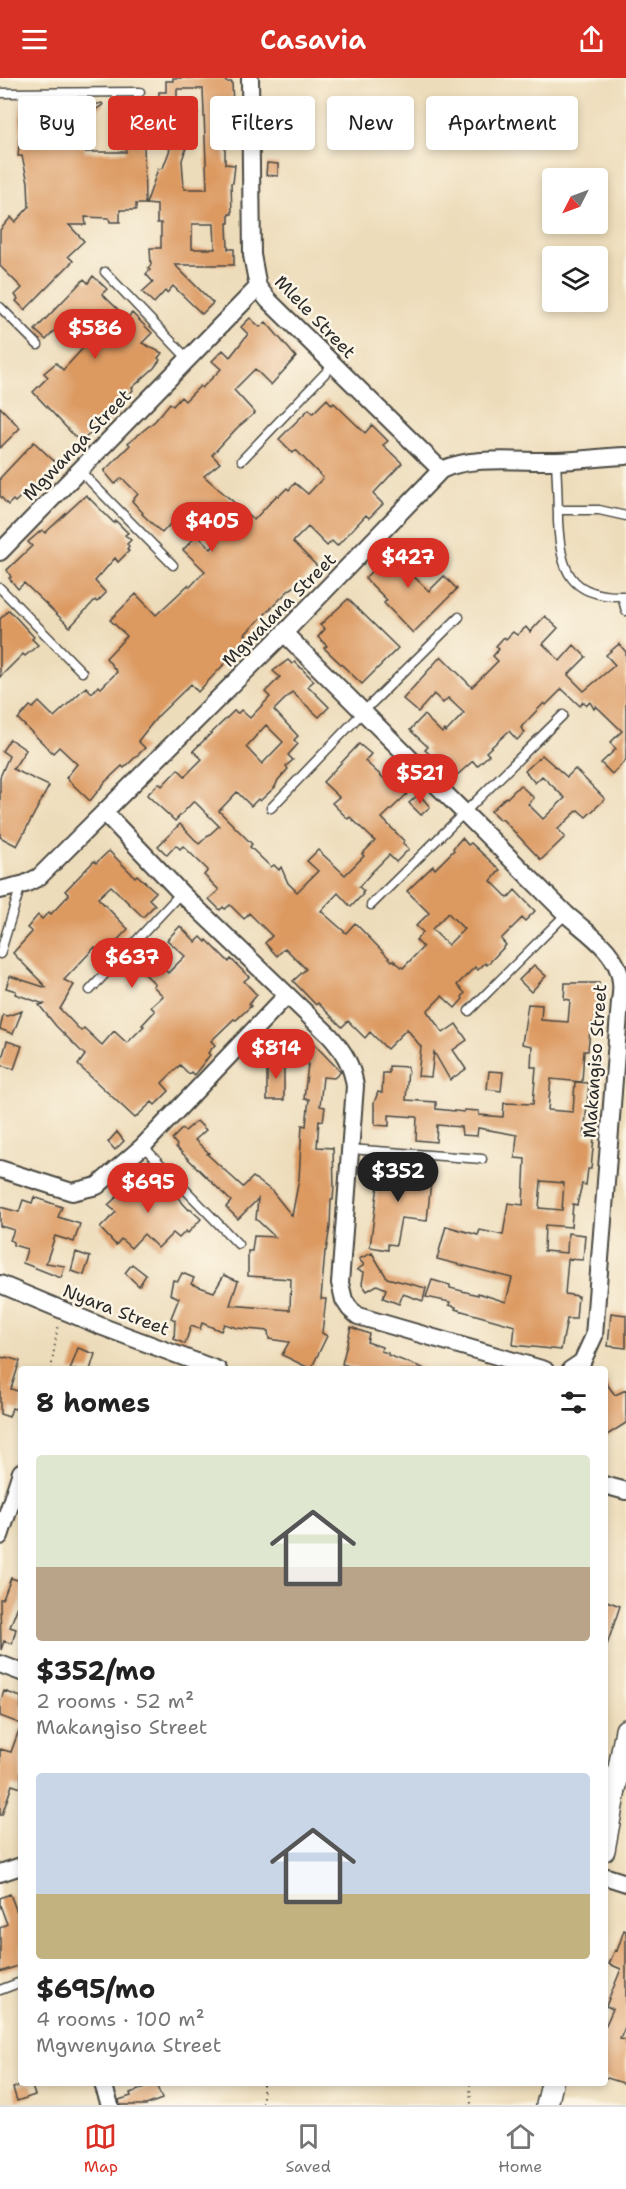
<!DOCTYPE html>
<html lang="en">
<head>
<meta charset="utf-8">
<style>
	body { margin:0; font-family:"Shantell Sans",sans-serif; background:#f6f6f6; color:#222; height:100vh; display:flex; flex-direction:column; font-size:22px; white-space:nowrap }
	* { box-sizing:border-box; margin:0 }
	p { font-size:20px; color:#767676 }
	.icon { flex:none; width:33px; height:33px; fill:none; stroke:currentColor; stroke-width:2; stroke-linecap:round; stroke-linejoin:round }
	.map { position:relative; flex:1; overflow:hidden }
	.panel { position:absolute; left:18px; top:1288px; width:590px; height:720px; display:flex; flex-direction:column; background:#fff; border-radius:6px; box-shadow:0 3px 9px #0003 }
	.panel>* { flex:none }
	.guide { position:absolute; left:18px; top:18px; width:591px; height:54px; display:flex; gap:12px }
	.needle { width:39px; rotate:228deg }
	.tools { position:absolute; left:542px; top:90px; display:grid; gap:12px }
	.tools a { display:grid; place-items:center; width:66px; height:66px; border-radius:6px; background:#fff; box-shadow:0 3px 9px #0003; font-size:30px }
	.price { position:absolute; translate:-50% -51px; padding:0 14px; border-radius:21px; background:#d93025; color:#fff; font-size:20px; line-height:39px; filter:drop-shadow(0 2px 3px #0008) }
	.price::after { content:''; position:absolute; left:50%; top:36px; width:18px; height:14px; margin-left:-9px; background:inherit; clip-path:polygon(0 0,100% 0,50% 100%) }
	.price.on { background:#222; color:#fff }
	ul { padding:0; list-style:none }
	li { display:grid; align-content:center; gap:12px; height:318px; padding:0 18px }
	li span { display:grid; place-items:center; height:186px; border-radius:6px; color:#555 }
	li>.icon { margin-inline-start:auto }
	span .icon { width:108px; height:108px; fill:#fffc; stroke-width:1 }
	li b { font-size:26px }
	h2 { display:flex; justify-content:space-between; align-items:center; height:72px; padding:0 18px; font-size:26px }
	.chip { padding:0 21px; border-radius:6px; background:#fff; box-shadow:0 3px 9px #0003; font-size:21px; line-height:54px }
	.chip.on { background:#d93025; color:#fff }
	header { display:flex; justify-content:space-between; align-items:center; height:78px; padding:0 18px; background:#d93025; color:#fff; font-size:27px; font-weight:600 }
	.tabs { display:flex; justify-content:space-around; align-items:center; height:84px; border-top:2px solid #e0e0e0; background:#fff; font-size:16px; color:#767676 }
	.tabs a { display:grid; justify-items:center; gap:3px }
	.tabs .on { color:#d93025 }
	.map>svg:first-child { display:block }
	.building { fill:#dc9960; fill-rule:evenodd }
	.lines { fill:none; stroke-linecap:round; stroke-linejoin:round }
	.service-casing { stroke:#484640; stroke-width:11 }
	.minor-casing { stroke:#484640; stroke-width:20 }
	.tertiary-casing { stroke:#484640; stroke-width:24 }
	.path { stroke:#484640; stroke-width:2; stroke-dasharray:1.5 4.5; stroke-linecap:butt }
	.service { stroke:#fff; stroke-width:8 }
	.minor { stroke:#fff; stroke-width:16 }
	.tertiary { stroke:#fff; stroke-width:21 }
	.labels { text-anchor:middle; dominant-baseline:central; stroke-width:5; stroke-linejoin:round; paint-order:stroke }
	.street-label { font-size:18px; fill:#2b2b2b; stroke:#fcf5e5 }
</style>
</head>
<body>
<header><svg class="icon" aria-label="menu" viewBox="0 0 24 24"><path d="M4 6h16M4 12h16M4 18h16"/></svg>Casavia<svg class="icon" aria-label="share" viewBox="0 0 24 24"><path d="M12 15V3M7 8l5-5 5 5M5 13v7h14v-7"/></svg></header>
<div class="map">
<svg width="626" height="2027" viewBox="0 0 626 2027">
	<rect width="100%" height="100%" fill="#fcf5e5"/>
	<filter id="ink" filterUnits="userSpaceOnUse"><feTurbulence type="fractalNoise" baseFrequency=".0167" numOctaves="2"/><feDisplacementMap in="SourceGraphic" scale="12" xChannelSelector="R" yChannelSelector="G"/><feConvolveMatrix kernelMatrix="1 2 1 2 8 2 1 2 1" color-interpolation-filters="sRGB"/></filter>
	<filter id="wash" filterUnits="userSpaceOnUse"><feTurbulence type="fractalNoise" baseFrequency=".008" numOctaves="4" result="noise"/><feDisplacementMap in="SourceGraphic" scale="24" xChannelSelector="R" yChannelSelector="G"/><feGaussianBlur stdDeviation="1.35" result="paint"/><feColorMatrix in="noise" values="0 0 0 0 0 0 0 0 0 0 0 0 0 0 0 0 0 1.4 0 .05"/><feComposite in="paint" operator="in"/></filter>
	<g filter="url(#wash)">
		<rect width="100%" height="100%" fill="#eddcba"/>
		<g id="blocks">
			<path class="building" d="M173 0H226V4H232L234 54H225V86L235 87 233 105H231L232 136H229V145H227L228 171H234V187H175L213 225 202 236 173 208 167 215 165 213 154 225 142 214 153 204 146 196 150 192 148 190 151 187 150 170H161V145H157V127L146 126 158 91 163 90 170 71 166 69 170 56V36H198L182 82 184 111H207L203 11H177V28H159V14H166V3H173ZM192 146H214L215 171H192Z
				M102 25 103 27 85 38 87 41 74 48V66L85 67V74H126L125 61H144L145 126H136V132H120V144H110L109 140 85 139 86 147H69L84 163 68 178 73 183 25 232 16 223 18 221 15 217 22 210 0 188V152L11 139 15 144 29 129 28 104 22 78H18L20 54 19 41 21 29H37V55H66L54 32 67 27 68 29 79 26 80 30Z
				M267 85 278 86V98L266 97Z
				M93 198 107 211 102 216 127 240 132 235 152 255 142 265 162 275 158 280 160 282 154 290 132 310 133 312 120 326 123 329 80 364 33 314 48 299 44 295 56 285 63 292 85 268 66 248 61 254 57 250 46 262 35 252 84 201 88 205Z
				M250 240 260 249 266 244 296 279 271 307 255 291 234 312 255 335 237 350 212 377 220 385 204 398 254 442 277 417 279 418 287 410 289 412 295 405 308 416 323 400 296 372 293 375 279 361 309 331 313 335 327 321 332 327 334 325 365 355 372 347 388 363 383 367 402 385 373 416 383 426 369 440 366 437 337 468 332 463 327 468 308 449 293 464 317 488 300 505 289 512 245 556 247 558 228 578 230 580 198 614 191 606 158 638 138 663 145 670 124 690 122 688 106 703 90 723 66 700 77 686 59 669 53 675 18 641 30 628 33 630 39 624 54 639 86 609 92 615 98 608 101 610 117 594 106 580 127 558 110 542 136 516 156 537 188 507 190 509 205 493 183 472 197 457 211 471 231 449 214 432 187 461 171 445 162 455 142 436 143 435 132 423 138 416 122 400 115 406 104 393 130 367 128 365 155 343 170 325 173 328 181 319 185 323 200 308 202 310 221 291 212 283 223 272 230 279 248 256 241 249Z
				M0 329 20 350 0 370Z
				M34 364 56 385 44 400 47 404 37 414 32 408 15 424 13 422 8 427 0 418V400Z
				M86 417 114 445 116 443 128 455 125 457 131 462 127 466 129 468 127 471 129 473 118 484 115 480 95 503 106 515 97 524 95 522 70 549 24 505 18 511 9 500 11 499 7 492 32 468 28 464 42 452 45 455Z
				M414 467 425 477 409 494 429 513 444 498 457 511 413 555 384 525 387 522 365 500 391 473 400 482Z
				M348 521 398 570 362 606 324 570 327 568 318 559 325 551 320 547Z
				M9 532 34 559 32 561 38 567 25 578 23 576 0 599V541Z
				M545 538 558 550 543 566 560 583 574 567 586 579 568 597 584 613 615 587 606 577 619 566 626 574V682L612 696 601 685 616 671 610 665 622 653 596 628 594 631 590 624 587 627 583 624 580 628 562 611 546 627 544 625 523 647 521 650 525 654 517 662 509 653 486 674 489 677 477 688 473 683 456 698 439 679 436 682 425 672 428 669 410 652 424 637 442 655 445 652 446 654 464 635 448 620 443 625 434 616 418 634 403 621 441 578 472 609 498 583 493 578 499 571 496 568 504 559 506 561 513 554 517 557 526 549 530 554Z
				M288 582 292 586 295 584 314 603 308 608 329 629 319 639 292 614 274 632 298 658 294 662 298 666 288 677 293 682 286 688 288 691 278 702 275 709 260 723 258 721 251 728 237 714 219 733 252 766 250 769 271 789 274 787 279 792 281 789 288 805 297 814 318 793 307 783 318 772 345 797 364 778 362 776 375 763 350 739 348 741 332 725 339 719 323 704 359 666 371 676 365 683 390 706 394 702 407 716 382 740 404 763 403 765 409 771 396 784 389 777 372 794 359 809 364 813 362 815 363 816 351 829 338 815 321 833 346 855 355 845 392 883 393 882 403 890 423 869 416 862 423 854 416 848 429 835 407 813 433 788 435 791 454 772 453 770 462 760 468 767 471 765 500 792 491 803 508 820 515 812 535 833 525 843 522 840 501 861 506 867 487 887 485 885 478 892 475 889 457 907 465 915 462 919 463 921 455 930 442 918 427 933 443 955 456 946 467 962 453 972 466 991 450 1002 434 974 431 999 418 998 421 969 407 951 387 971 370 954 365 960 348 943 342 949 318 925 316 927 293 903 306 891 285 870 277 878 265 865 272 858 249 835 244 841 230 827 225 831 223 829 220 832 209 821 219 812 204 797 208 792 183 768 180 771 176 767 167 777 158 768 180 746 199 766 219 748 194 723 175 743 147 717 159 705 162 708 178 691 185 698 202 681 193 673 234 633 238 635 241 632 250 640 270 619 265 614 280 599 273 593ZM266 647 283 664 262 686 246 669ZM448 835 464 851 448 867 432 851Z
				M10 661 26 672 13 691 49 708 17 768 0 759V699L9 678 2 673Z
				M542 677 567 699 575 691 605 721 586 739 578 732 558 751 565 759 541 782 502 741 500 742 491 733 506 719 507 720 520 707 534 720 528 726 543 741 565 720 542 698 535 705 525 693Z
				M419 716 430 729 421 737 409 725Z
				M109 773 135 799 137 797 156 814 149 821 155 827 143 839 111 808 98 820 128 851 103 877 95 869 64 902 74 907 60 931 81 953 84 950 102 967 114 953 127 965 144 948 142 947 155 933 151 929 163 918 153 908 155 906 137 888 149 875 168 895 185 878 167 862 180 848 196 864 201 859 206 864 207 862 229 884 231 881 249 899 244 903 257 917 249 926 251 928 236 942 234 941 211 963 215 967 208 975 210 977 194 997 191 994 189 996 180 987 162 1005 169 1013 155 1027 152 1024 135 1040 78 987 85 977 56 948 39 927 44 926 15 916 16 913 6 910 10 898 47 910 13 875 32 854 27 850 38 837 42 841 49 834 51 836 69 817 65 813 94 783 96 785Z
				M534 887 546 898 531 914 519 902Z
				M565 905H599L595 945H592L590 952 588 973H584L582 1004 551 1001 548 1032 573 1034 575 1004 589 1005 584 1059 594 1060 591 1091H588L586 1107 582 1106 577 1127 573 1126 571 1149 545 1147 544 1173 567 1175 568 1155 585 1157 583 1182 568 1181 565 1216 578 1218 576 1241H567L561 1272 513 1267 515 1248 455 1231 456 1229 449 1227 450 1224 426 1219 432 1202 450 1207V1210L478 1217V1215L506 1224 512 1200 437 1181 446 1148 478 1157 480 1152 503 1157 508 1125 523 1127 525 1081 515 1080 517 1057 478 1050 477 1058 462 1057 461 1049 437 1047 436 1064 416 1062 417 1039 389 1037V1048L375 1047V1032H374V1025L378 1014 382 1015 383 995H389V988L408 989 406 1022 436 1024V1031L464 1034V1032L479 1033V1037L503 1039 504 1025 533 1026 536 989H531L532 968 522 966 528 926 542 927 541 942 568 944 570 922 564 921ZM541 1103 564 1105 562 1132 539 1130Z
				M22 933 13 956 0 951 3 937 7 938Z
				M302 958 314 966 341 994 334 1000 323 999 320 1028 325 1029 323 1043 319 1042 317 1069 333 1070 334 1109 333 1122H331L330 1149 326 1173H325L321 1221H326L322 1255 327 1258 311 1291 282 1277 289 1264 269 1261 268 1253 237 1250 224 1246 221 1253 202 1245 200 1251 191 1248 185 1266 174 1261 175 1242 171 1240 179 1220 170 1216 173 1202 178 1203 182 1195 194 1200 191 1206 214 1214 224 1197 238 1203 230 1227 290 1232 291 1201 248 1198V1173H252L254 1158 275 1159 256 1141 258 1121 238 1141 226 1129 231 1123 176 1069 177 1067 172 1061 182 1051 185 1053 197 1043 206 1052 195 1062 209 1075 207 1076 243 1109 253 1099 272 1113 292 1138 299 1101 302 1047 306 1048 309 1021H304L308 986 293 971Z
				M7 963 22 968 14 991 0 987Z
				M267 981H284V1022H267Z
				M489 993 503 994 501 1013 487 1011Z
				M117 1054 124 1063 115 1072 108 1064Z
				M142 1091H147L165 1111 167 1108 189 1132 190 1131 201 1141 188 1155 186 1153 179 1160 173 1155 158 1170 144 1156 131 1170 121 1161 116 1167 100 1150 116 1134 108 1127 120 1116 124 1119 137 1106V1095Z
				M410 1091 432 1093 427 1143 401 1140 396 1167 388 1166V1172L370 1169 378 1107 369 1106 370 1092 410 1095Z
				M34 1119 62 1129 58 1139 80 1146 74 1164 55 1158 46 1185 65 1188 61 1200 23 1185 27 1171 13 1167V1164L10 1162 14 1152 0 1148V1129L19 1134 23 1122 32 1125Z
				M76 1174 90 1179 84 1197 71 1193Z
				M372 1175 387 1200 426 1210 423 1223 403 1216 399 1226 383 1220 386 1211 377 1207 367 1213 362 1206 364 1194 357 1192 364 1187 359 1181Z
				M132 1186 146 1197 139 1208 125 1195Z
				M611 1235 626 1237V1270L608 1268Z
				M351 1249 369 1256 367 1264 382 1269 381 1273 388 1275V1277L423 1290V1292H363L342 1286Z
				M78 1270 95 1276 90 1292H70Z
				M0 1279 5 1280 6 1279 20 1283 11 1311 21 1314V1333L12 1330 9 1339 0 1336Z
				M604 1302 615 1317 626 1312V1345L604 1359Z
				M11 1500 21 1503V1520L10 1549 16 1551 12 1566 4 1563 1 1572 0 1521H3Z
				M604 1522 620 1528 607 1567H604Z
				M4 1613 21 1619V1646L0 1638V1625Z
				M19 1652H21V1710L12 1707 2 1737H0V1671L11 1674Z
				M10 1816 21 1844V1887L0 1894V1850L7 1846 0 1827V1820Z
				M624 1852 626 1853V1947L620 1961 626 1962V2006L604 1999V1951L613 1931 606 1928 621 1891 609 1886 615 1872 617 1873Z
				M25 2006H31L35 2017 17 2023 13 2010Z
				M156 2006 162 2021 146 2027H120L119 2022 131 2018 130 2015Z"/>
		</g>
	</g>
	<g filter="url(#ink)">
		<use href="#blocks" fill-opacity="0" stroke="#484640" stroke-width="1.5"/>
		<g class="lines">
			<g class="service-casing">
				<path id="service" d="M0 15 140 14
					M105 194 187 280
					M0 229 38 267
					M242 382 333 287
					M556 383C557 403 558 423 558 443 561 493 569 520 626 518
					M80 393 173 487
					M558 432H599L626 438
					M0 510 82 594
					M622 518 626 533
					M271 730 363 634 459 539
					M371 827 563 637
					M0 876 21 807
					M90 912 181 815
					M469 933 566 836
					M143 1068 238 1166
					M350 1071 482 1081
					M0 1912 21 1904"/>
			</g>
			<g class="minor-casing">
				<path id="minor" d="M250 0 252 177 258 209 268 222 441 392
					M0 474 258 209
					M284 555 566 836C586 854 619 874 621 904 622 911 621 917 620 924L594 1258 582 1284 570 1292
					M105 735 181 815 330 958C344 974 352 987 355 1008L340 1205 344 1222 350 1231 358 1238 545 1292
					M0 812 25 806 39 799 284 555 441 392C472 377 522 384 556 383 580 382 603 379 626 378
					M0 1091 72 1114 97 1108 143 1068 287 917
					M0 1206 103 1249 218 1292
					M604 1407 626 1413
					M0 1458 21 1394
					M0 1586 21 1594
					M0 1795 21 1788
					M604 1798 626 1805
					M103 2006 110 2027"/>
			</g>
			<g class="tertiary-casing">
				<path id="tertiary" d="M604 1772 626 1652
					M547 2027 552 2006"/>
			</g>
			<path class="path" d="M51 1292 58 1246
				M263 2006V2027
				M470 2006 471 2027"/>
			<use href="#service" class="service"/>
			<use href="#minor" class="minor"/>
			<use href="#tertiary" class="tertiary"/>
		</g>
	</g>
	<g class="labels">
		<g class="street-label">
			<text transform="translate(315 239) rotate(46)">Mlele Street</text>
			<text transform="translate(77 367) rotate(-46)">Mgwanqa Street</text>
			<text transform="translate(279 532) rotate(-45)">Mgwalana Street</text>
			<text transform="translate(595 983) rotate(-86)">Makangiso Street</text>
			<text transform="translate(116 1232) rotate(21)">Nyara Street</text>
		</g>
	</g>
</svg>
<div class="tools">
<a><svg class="needle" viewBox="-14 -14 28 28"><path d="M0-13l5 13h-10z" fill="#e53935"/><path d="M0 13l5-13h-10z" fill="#767676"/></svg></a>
<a><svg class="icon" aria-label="layers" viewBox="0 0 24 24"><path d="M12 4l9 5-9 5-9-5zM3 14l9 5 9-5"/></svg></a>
</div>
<b class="price" style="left:95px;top:282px">$586</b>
<b class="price" style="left:212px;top:475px">$405</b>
<b class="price" style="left:408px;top:511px">$427</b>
<b class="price" style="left:420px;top:727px">$521</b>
<b class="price" style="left:132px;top:911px">$637</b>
<b class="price" style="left:276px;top:1002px">$814</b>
<b class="price on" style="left:398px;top:1125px">$352</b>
<b class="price" style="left:148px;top:1136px">$695</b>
<div class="guide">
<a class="chip">Buy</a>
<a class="chip on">Rent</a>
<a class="chip">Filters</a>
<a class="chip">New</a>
<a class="chip">Apartment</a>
</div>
<section class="panel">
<h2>8 homes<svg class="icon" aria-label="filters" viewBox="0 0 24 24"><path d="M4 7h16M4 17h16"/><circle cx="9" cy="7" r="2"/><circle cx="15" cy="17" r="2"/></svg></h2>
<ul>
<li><span style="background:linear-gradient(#dfe7d0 60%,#b9a48a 0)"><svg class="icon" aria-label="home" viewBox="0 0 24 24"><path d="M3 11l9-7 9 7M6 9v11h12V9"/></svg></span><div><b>$352/mo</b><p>2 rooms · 52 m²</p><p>Makangiso Street</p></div></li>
<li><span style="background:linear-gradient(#c9d6e8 65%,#c2b280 0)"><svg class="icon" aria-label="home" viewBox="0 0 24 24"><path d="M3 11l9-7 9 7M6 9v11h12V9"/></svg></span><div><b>$695/mo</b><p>4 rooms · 100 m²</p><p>Mgwenyana Street</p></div></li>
</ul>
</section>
</div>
<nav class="tabs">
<a class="on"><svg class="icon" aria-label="map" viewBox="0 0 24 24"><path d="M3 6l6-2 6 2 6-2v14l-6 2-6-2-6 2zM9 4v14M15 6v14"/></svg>Map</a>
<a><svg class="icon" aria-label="saved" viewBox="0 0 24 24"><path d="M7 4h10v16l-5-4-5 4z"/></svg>Saved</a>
<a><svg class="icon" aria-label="home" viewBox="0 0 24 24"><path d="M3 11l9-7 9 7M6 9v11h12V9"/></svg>Home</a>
</nav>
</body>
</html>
